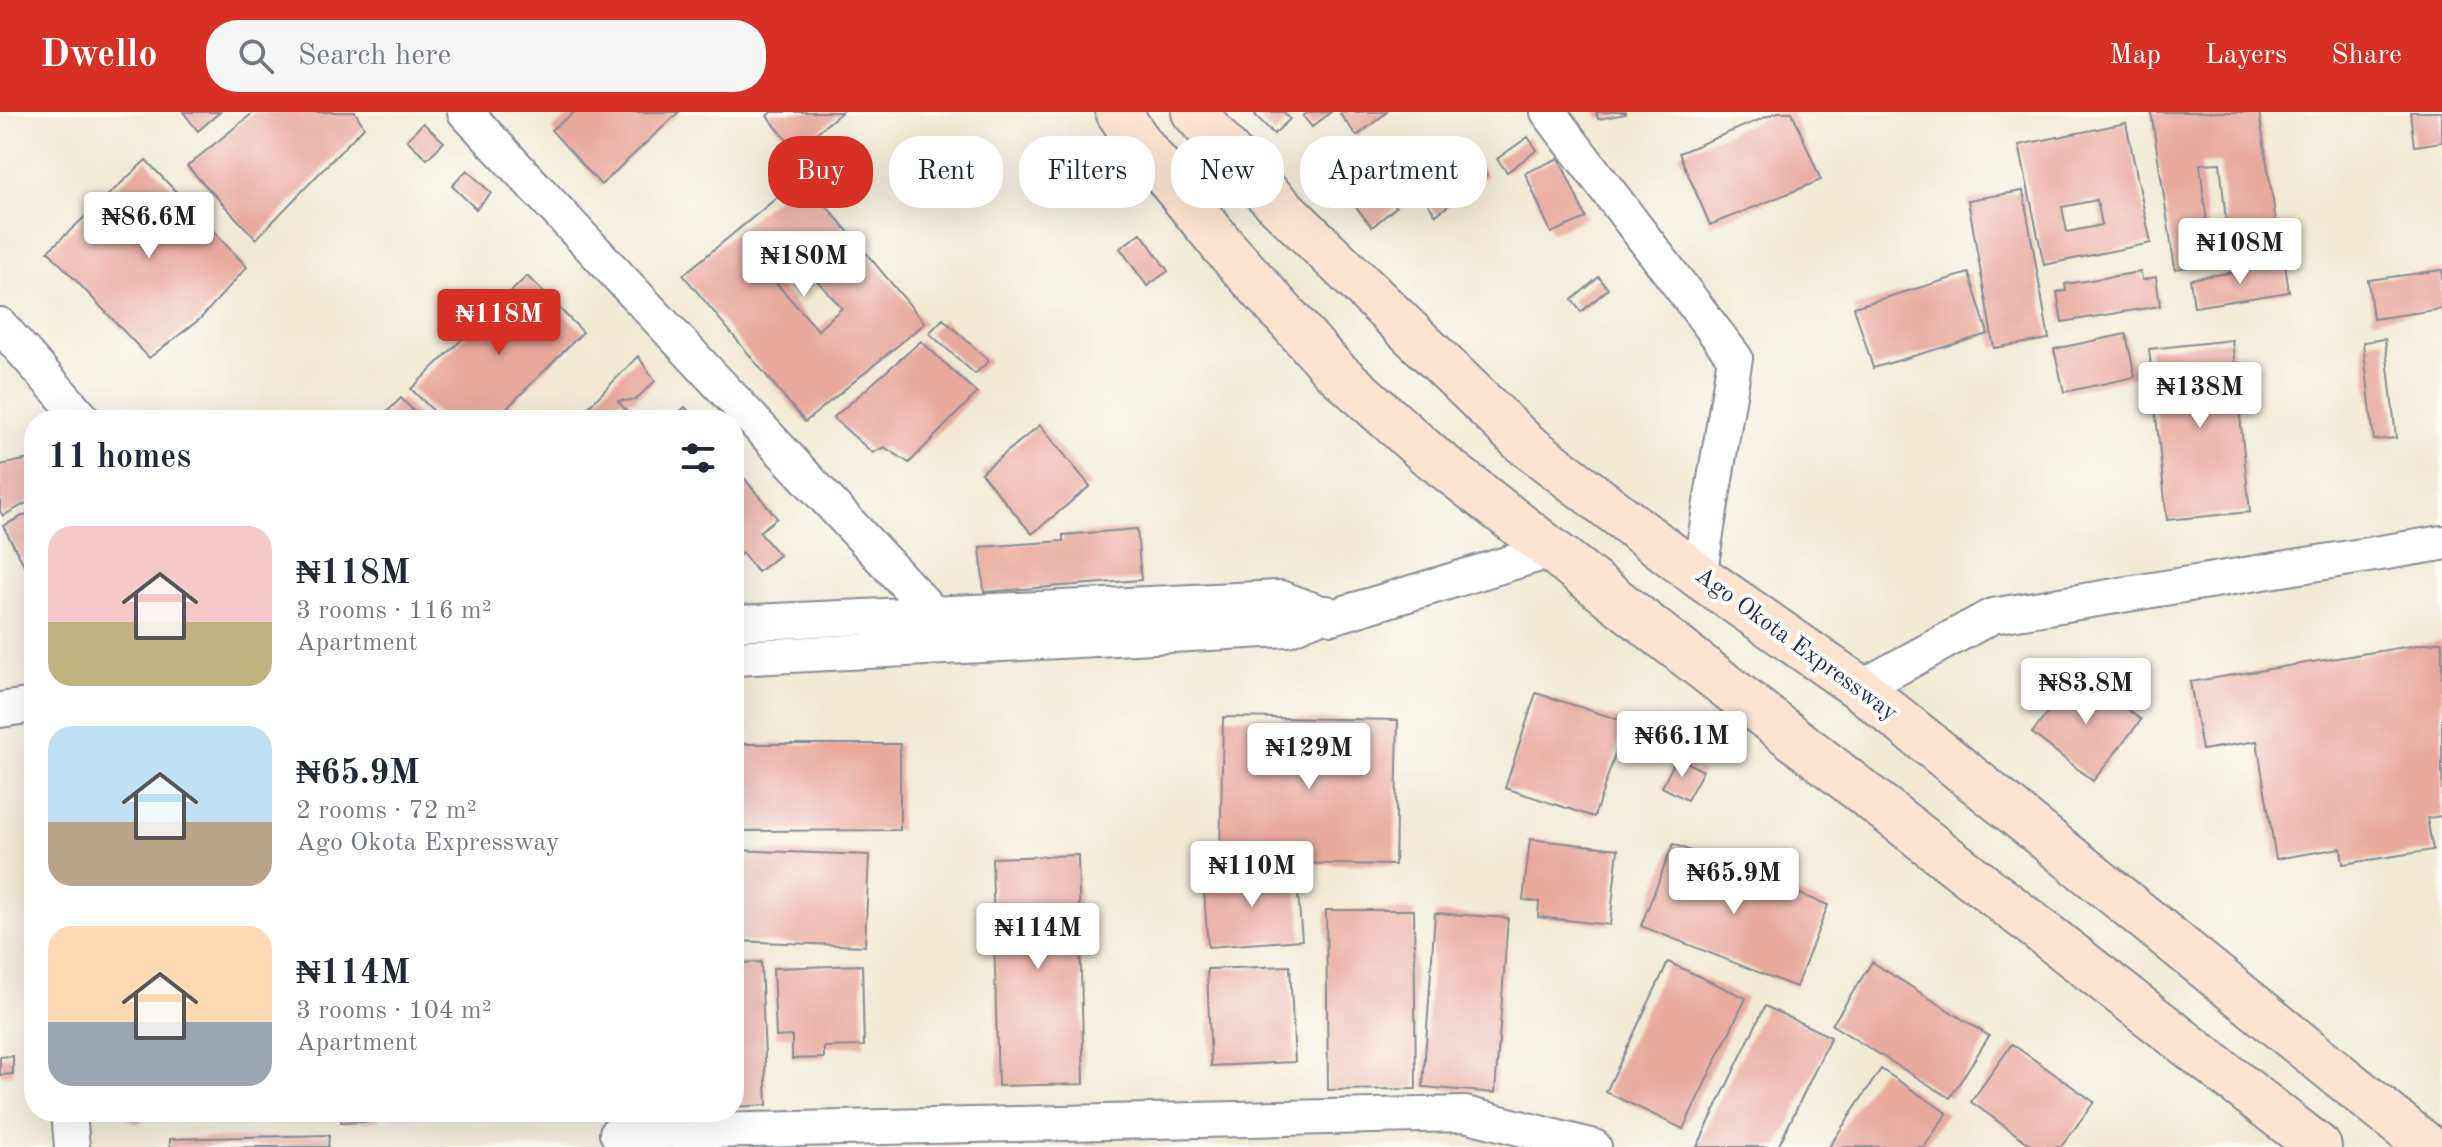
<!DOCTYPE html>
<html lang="en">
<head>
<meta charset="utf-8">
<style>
	body { margin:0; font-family:"Old Standard TT",serif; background:#f6f6f7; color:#1f2937; height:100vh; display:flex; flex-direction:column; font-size:30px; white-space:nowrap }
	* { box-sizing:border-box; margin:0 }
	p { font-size:26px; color:#747a83 }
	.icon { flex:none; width:44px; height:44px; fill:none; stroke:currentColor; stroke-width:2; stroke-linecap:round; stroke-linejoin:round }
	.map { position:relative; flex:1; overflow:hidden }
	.sheet { position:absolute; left:24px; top:298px; width:720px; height:712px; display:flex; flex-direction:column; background:#fff; border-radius:32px; box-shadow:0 8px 32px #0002 }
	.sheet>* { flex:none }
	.guide { position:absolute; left:768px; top:24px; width:760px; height:72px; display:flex; gap:16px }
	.price { position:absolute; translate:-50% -68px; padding:0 18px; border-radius:8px; background:#fff; color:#222; font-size:26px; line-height:52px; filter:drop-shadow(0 2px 4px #0008) }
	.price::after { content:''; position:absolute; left:50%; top:48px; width:24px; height:18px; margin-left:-12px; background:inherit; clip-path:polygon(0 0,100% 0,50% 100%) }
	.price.current { background:#d93025; color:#fff }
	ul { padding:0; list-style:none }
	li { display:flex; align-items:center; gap:24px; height:200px; padding:0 24px }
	li span { display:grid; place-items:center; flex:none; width:224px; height:160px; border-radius:24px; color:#555 }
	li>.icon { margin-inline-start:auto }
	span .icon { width:96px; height:96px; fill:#fffc; stroke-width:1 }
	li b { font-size:34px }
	h2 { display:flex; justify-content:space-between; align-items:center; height:96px; padding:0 24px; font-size:34px }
	.chip { padding:0 28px; border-radius:32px; background:#fff; box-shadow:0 8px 32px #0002; font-size:28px; line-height:72px }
	.chip.current { background:#d93025; color:#fff }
	header { display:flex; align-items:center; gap:48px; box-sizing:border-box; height:112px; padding:0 40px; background:#d93025; color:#fff }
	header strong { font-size:38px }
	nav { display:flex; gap:44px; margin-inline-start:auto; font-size:28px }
	.search { width:560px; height:72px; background:#f6f6f7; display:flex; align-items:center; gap:20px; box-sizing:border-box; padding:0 28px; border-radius:32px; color:#747a83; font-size:30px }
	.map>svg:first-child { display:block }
	.building { fill:#e9a99d; fill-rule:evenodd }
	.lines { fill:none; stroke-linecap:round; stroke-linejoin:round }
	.street-casing { stroke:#868c98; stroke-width:38 }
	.secondary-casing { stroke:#868c98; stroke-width:48 }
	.street { stroke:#fff; stroke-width:34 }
	.secondary { stroke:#fde4d1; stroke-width:44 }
	.labels { text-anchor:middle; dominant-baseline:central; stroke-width:8; stroke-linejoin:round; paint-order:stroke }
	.street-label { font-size:24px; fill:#1b2f5e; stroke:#fdfcf7 }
</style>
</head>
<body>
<header>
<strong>Dwello</strong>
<div class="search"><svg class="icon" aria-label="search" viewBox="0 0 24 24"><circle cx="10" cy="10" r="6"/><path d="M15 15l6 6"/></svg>Search here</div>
<nav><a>Map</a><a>Layers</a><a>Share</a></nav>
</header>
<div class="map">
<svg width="2442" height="1035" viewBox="0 0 2442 1035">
	<rect width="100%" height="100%" fill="#fdfcf7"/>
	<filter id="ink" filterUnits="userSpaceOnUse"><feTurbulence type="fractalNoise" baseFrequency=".0125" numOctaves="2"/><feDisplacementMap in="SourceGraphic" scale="16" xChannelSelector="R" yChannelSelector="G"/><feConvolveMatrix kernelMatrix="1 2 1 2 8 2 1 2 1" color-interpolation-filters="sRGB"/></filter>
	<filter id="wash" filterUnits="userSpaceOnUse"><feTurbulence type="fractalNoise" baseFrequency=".006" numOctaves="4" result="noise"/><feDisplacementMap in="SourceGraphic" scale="32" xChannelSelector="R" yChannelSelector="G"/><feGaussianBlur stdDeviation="1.8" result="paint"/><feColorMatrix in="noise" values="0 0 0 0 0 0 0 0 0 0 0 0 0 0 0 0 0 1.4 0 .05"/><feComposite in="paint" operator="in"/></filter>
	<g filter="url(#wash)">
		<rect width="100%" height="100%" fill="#f1ead3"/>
		<g id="blocks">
			<path class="building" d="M183 0H220L198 19Z
				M254 0H355L364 15 256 127 187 54Z
				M575 0H679L601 73 551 18Z
				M771 0H842L795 38 767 4Z
				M1258 0H1284L1290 7 1274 22 1255 3Z
				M1309 0H1331L1312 15 1303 4Z
				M1342 0H1387L1357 24 1340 2Z
				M1596 0H1626V2L1598 7Z
				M1778 0H1792L1821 68 1710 113 1679 41Z
				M2151 0H2259L2281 141 2175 157ZM2220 51 2227 119 2208 121 2200 52Z
				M2410 0H2442V30L2414 34Z
				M423 11 444 30 427 47 407 28Z
				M2126 11 2151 131 2044 153 2019 33ZM2097 88 2102 113 2067 120 2062 95Z
				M1528 25 1537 38 1507 60 1497 47Z
				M1474 46 1487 63 1436 103 1423 85Z
				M1559 46 1586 106 1551 121 1525 61Z
				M146 48 247 155 200 207 149 246 48 139Z
				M467 58 491 81 476 97 452 74Z
				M1370 64 1396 95 1372 115 1346 83Z
				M802 65 925 211 805 310 683 163ZM799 149 842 196 818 218 776 171Z
				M2023 79 2049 227 1994 236 1968 88Z
				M1141 121 1168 159 1147 174 1120 136Z
				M2285 152 2289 180 2194 195 2190 167Z
				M2442 158V197L2373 207 2368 168Z
				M2141 160 2142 168 2156 165 2160 194 2062 210 2057 180 2066 179 2065 172Z
				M1969 161 1988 222 1873 256 1854 195Z
				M527 164 583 220 495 308H443L411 277Z
				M1599 165 1608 177 1581 200 1572 188Z
				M943 207 989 249 975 262 929 221Z
				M2126 222 2135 265 2064 280 2054 237Z
				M2385 227 2396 326 2374 328 2363 230Z
				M2232 228 2250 400 2167 408 2149 237Z
				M921 229 977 281 909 351 884 335 873 341 833 306Z
				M638 244 655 269 635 288 618 289 634 308H576Z
				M401 286 422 308H379Z
				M685 295 696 308H670Z
				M1040 313 1090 374 1032 422 981 361Z
				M34 346V387L3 404 0 399V353Z
				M734 354 777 406 759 420 779 443 758 460 742 441 734 448Z
				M34 398V471L3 414Z
				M1137 417 1141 468 984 480 980 435 1063 429V423Z
				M2442 529V704L2427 706 2433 738 2343 752 2341 736 2276 747 2257 629 2202 638 2190 570Z
				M2080 560 2141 608 2093 669 2032 621Z
				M1536 581 1626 610 1594 705 1505 676Z
				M1223 605 1398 608 1395 753 1220 750Z
				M734 632H900V718L734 719Z
				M1677 645 1703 659 1687 688 1662 675Z
				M1530 727 1618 737 1610 813 1538 805 1539 790 1523 788Z
				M1673 732 1828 793 1796 875 1641 814Z
				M734 738 869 743 865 834 734 829Z
				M1078 743 1084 972 998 974 992 746Z
				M1296 759 1302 828 1208 835 1203 765Z
				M1326 798H1414L1416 977 1328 978Z
				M1435 801 1508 806 1495 981 1423 975Z
				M761 850 767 993 734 995V851Z
				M1668 850 1746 886 1683 1017 1606 980Z
				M1872 850 1989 924 1950 986 1832 913Z
				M862 853 864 934 824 935V946L792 947V924L776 925 773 856Z
				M1290 854 1295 950 1211 954 1207 857Z
				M1765 894 1831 925 1778 1035H1697Z
				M2012 932 2094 990 2061 1035H2034L1971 990Z
				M13 944V962L0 963V945Z
				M1881 957 1947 1001 1924 1035H1829Z
				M117 1000H151L150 1005 136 1012Z
				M341 1000H378L379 1009 341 1011Z
				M384 1000H521L522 1003 385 1005Z
				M329 1023 328 1035H170V1027Z"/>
		</g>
	</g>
	<g filter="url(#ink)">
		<use href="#blocks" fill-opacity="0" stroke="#868c98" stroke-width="2"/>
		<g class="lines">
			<g class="street-casing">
				<path id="street" d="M465 0 933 501 935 534
					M1548 0 1735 246 1699 464
					M0 213 84 308
					M734 511 1280 486 1332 505 1553 438
					M734 546 1287 517 1326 501
					M1860 576 1992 504 2442 431
					M0 598 34 593
					M69 1000 72 1035
					M617 1021 1465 1002 1594 1035"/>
			</g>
			<g class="secondary-casing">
				<path id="secondary" d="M1118 0 1141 33 1223 134 1332 256 1428 342 2319 1035
					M1194 0 1247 62 1523 330 1699 464 1860 576 2428 1035"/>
			</g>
			<use href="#street" class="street"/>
			<use href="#secondary" class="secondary"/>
		</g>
	</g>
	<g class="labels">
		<g class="street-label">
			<text transform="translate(1796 533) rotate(36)">Ago Okota Expressway</text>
		</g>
	</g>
</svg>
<b class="price" style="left:149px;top:148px">₦86.6M</b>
<b class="price" style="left:2240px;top:174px">₦108M</b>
<b class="price" style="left:804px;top:187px">₦180M</b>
<b class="price current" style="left:499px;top:245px">₦118M</b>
<b class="price" style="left:2200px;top:318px">₦138M</b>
<b class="price" style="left:2086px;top:614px">₦83.8M</b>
<b class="price" style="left:1682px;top:667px">₦66.1M</b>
<b class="price" style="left:1309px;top:679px">₦129M</b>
<b class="price" style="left:1252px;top:797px">₦110M</b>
<b class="price" style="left:1734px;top:804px">₦65.9M</b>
<b class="price" style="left:1038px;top:859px">₦114M</b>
<div class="guide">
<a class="chip current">Buy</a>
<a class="chip">Rent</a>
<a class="chip">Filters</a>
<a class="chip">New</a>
<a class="chip">Apartment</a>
</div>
<section class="sheet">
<h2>11 homes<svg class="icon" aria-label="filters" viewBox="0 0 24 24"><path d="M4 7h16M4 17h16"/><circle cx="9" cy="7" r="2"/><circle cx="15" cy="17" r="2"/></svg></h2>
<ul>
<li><span style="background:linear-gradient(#f6c9c9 60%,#c2b280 0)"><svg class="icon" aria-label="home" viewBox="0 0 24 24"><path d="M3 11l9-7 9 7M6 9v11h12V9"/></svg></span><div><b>₦118M</b><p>3 rooms · 116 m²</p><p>Apartment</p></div></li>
<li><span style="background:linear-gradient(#bfe0f5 60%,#b9a48a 0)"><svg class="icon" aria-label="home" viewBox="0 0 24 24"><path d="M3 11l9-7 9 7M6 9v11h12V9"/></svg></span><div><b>₦65.9M</b><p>2 rooms · 72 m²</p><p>Ago Okota Expressway</p></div></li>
<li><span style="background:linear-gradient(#ffd9b3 60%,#9aa5b1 0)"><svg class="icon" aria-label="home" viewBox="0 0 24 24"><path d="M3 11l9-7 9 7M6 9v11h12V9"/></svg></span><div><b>₦114M</b><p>3 rooms · 104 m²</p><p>Apartment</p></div></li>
</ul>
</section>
</div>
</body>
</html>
